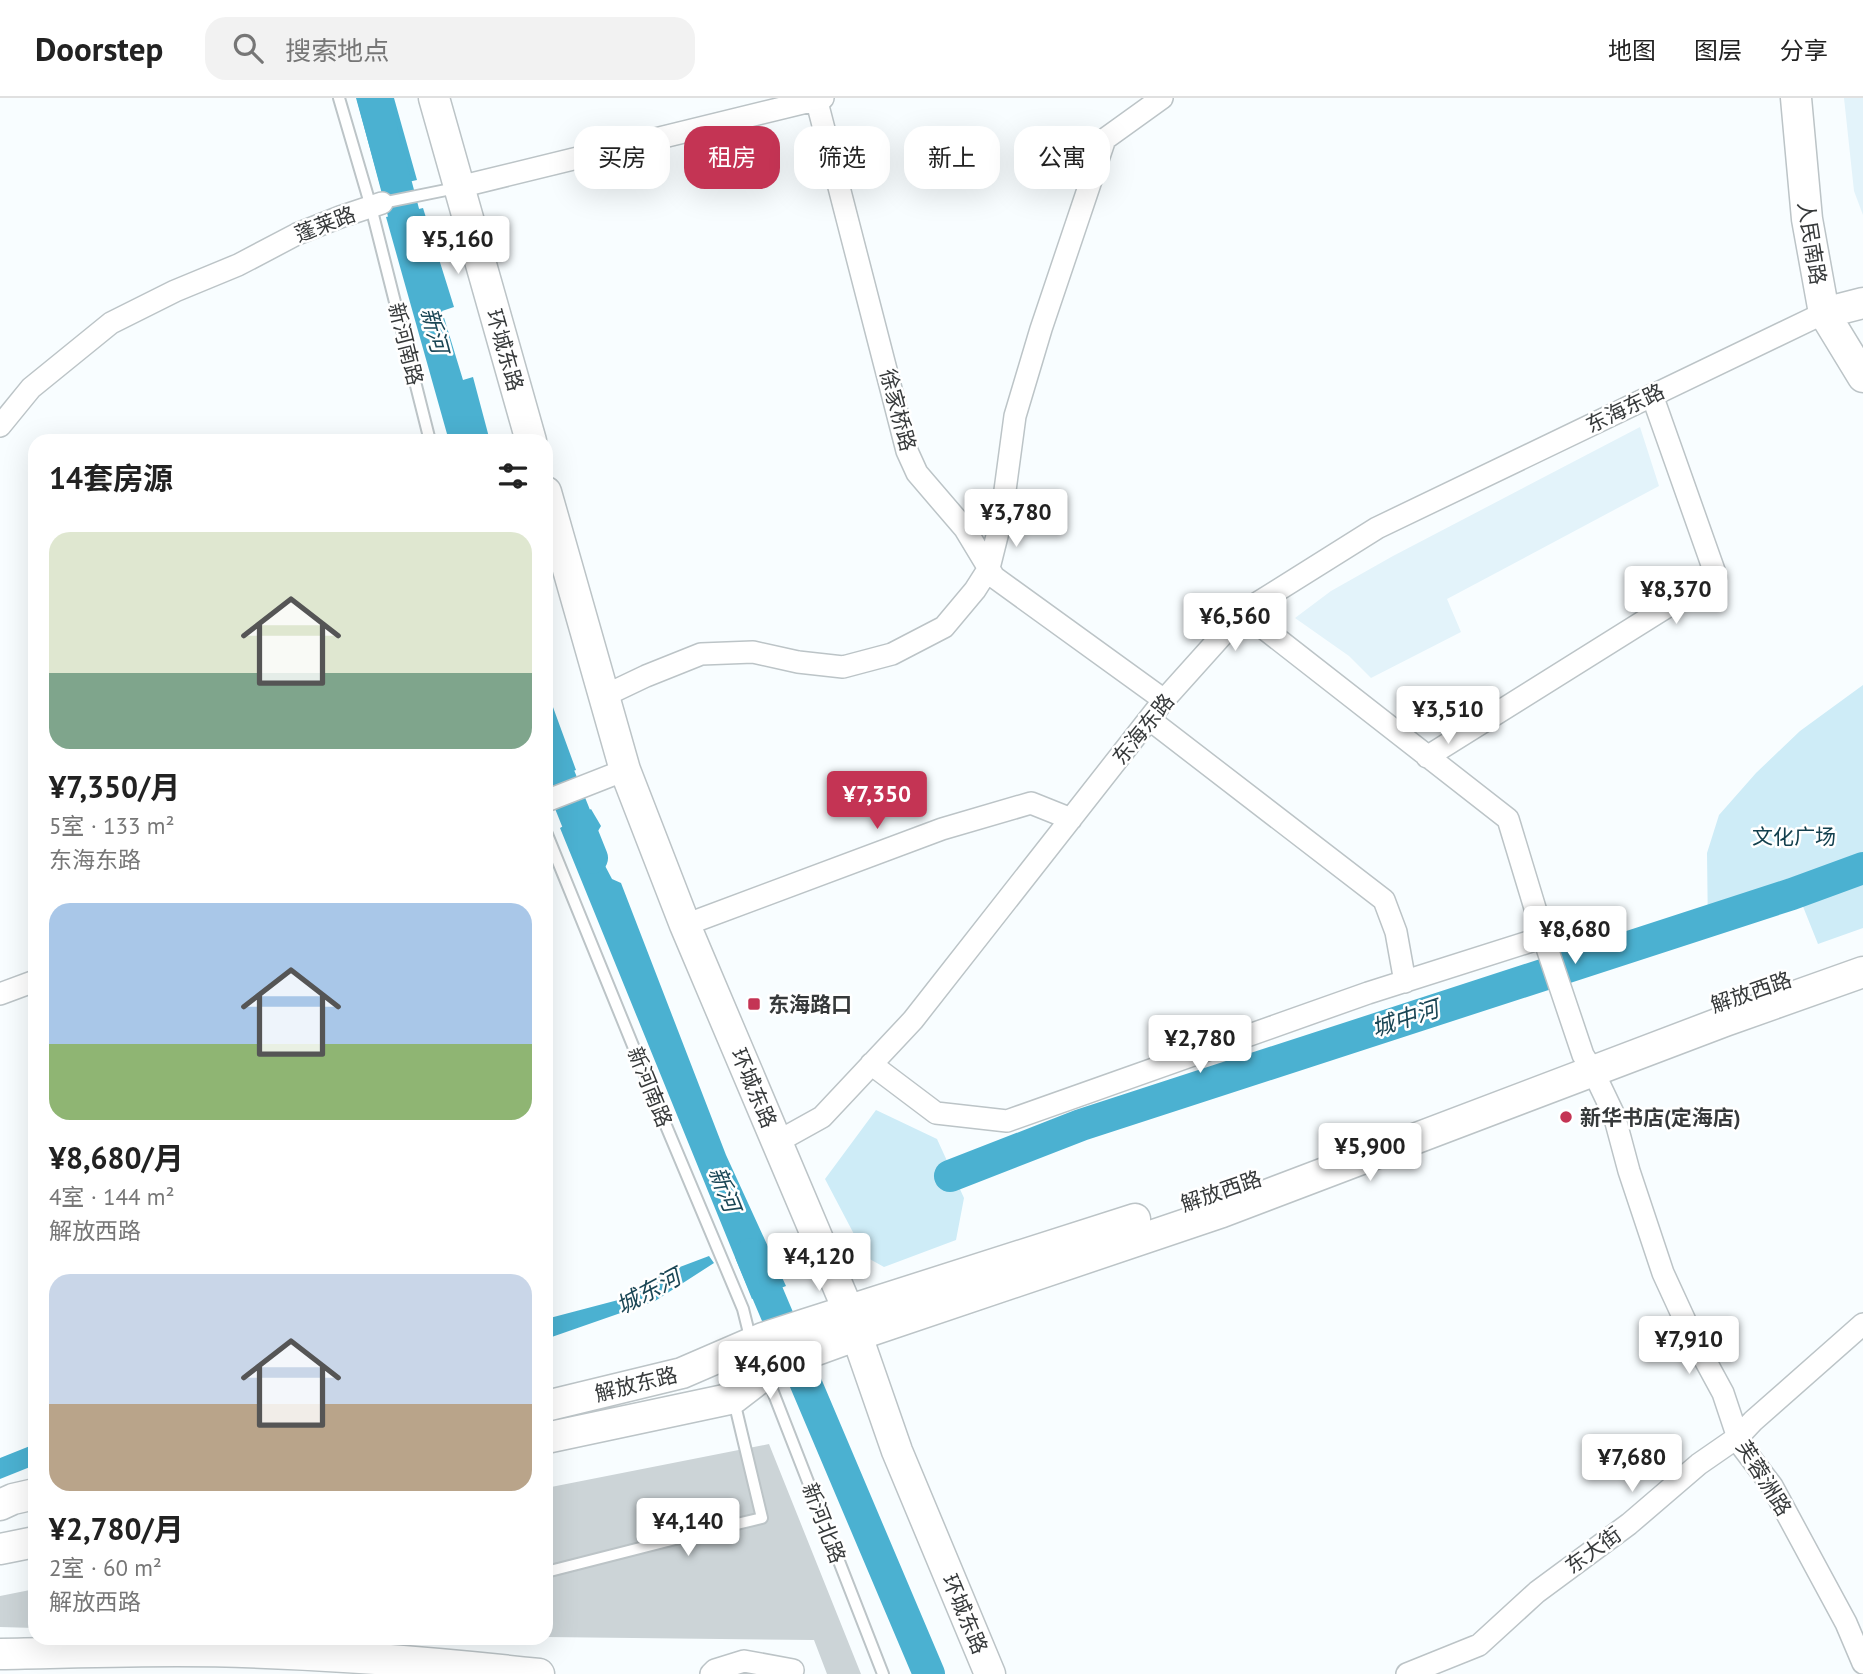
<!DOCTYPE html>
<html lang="zh">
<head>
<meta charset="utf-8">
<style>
	body { margin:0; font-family:"PT Sans","Noto Sans SC",sans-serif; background:#f2f2f2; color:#222; height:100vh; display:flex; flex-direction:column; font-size:26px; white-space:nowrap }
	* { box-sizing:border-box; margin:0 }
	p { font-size:23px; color:#767676 }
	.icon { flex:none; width:38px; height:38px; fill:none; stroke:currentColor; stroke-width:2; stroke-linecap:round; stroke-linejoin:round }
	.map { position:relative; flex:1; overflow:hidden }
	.side { position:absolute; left:28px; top:336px; width:525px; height:1211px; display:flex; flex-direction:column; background:#fff; border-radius:21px; box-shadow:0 7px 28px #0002 }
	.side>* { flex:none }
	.top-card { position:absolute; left:574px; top:28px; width:665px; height:63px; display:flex; gap:14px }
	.price { position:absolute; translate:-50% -60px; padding:0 16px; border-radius:7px; background:#fff; color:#222; font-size:23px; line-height:46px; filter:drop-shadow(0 2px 4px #0008) }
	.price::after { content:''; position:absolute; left:50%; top:42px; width:21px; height:16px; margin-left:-10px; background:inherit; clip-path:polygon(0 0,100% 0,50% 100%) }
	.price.active { background:#c43454; color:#fff }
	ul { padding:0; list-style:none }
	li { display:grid; align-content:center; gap:14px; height:371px; padding:0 21px }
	li span { display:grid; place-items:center; height:217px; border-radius:21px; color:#555 }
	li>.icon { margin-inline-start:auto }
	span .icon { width:126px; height:126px; fill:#fffc; stroke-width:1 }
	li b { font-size:30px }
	h2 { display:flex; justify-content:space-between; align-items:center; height:84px; padding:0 21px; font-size:30px }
	.tag { padding:0 24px; border-radius:21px; background:#fff; box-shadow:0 7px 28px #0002; font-size:24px; line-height:63px }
	.tag.active { background:#c43454; color:#fff }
	header { display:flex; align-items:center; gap:42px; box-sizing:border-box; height:98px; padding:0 35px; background:#fff; border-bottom:2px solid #e0e0e0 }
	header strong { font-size:33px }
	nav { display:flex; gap:38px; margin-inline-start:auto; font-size:24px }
	.search { width:490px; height:63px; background:#f2f2f2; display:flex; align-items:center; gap:18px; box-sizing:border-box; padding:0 24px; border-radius:21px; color:#767676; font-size:26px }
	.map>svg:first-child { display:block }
	.built { fill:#e3f3fa }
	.green { fill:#ceecf7 }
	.water { fill:#4bb1d1 }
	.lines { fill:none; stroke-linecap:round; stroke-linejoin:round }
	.river { stroke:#4bb1d1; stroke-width:32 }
	.building { fill:#ccd4d7 }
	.lane-casing { stroke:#bcc4c7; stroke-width:14 }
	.street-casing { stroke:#bcc4c7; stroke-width:24 }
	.secondary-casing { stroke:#bcc4c7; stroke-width:33 }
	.lane { stroke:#fff; stroke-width:10 }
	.street { stroke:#fff; stroke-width:21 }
	.secondary { stroke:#fff; stroke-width:30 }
	.poi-dot { fill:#c43454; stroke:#fff; stroke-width:2.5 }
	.labels { text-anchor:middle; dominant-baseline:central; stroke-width:5; stroke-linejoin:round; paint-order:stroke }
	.street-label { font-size:21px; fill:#373a3b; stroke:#fff }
	.park-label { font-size:21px; fill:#13404e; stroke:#fff }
	.poi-label { font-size:21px; font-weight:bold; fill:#373a3b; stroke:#fff; text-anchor:start }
	.water-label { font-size:23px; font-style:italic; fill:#1a4655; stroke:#fff }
</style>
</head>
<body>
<header>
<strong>Doorstep</strong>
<div class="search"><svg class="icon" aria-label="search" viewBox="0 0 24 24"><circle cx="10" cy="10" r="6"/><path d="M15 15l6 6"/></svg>搜索地点</div>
<nav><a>地图</a><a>图层</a><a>分享</a></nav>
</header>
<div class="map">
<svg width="1863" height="1576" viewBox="0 0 1863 1576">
	<rect width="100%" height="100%" fill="#f8fdff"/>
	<path class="built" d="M1844 0H1863V117L1854 93Z
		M1640 329 1659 388 1447 501 1461 534 1371 580 1349 558 1295 520 1331 493 1393 458Z"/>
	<path class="green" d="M1863 587V830L1818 846 1802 806 1708 835 1707 755 1719 717 1756 675 1800 633Z
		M876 1012 937 1041 964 1100 956 1142 884 1169 866 1159 825 1081Z"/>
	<path class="water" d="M356 0H394L417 82 381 90Z
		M423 110 454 209 442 213 463 282 473 279 490 343H449L386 119Z
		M546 590 576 672 546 683Z
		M591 711 601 728 592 743 612 781 621 785 726 1057 786 1188 752 1201 560 730Z
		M709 1158 714 1165 655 1203 546 1241V1221L622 1201 656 1178Z
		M35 1346V1367L0 1381V1360Z"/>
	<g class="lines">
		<path class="river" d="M373 0 414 154
			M546 641 550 655 592 760
			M950 1078 1081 1027 1792 796 1863 770
			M751 1156 929 1576"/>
	</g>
	<path class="building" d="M769 1346 861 1576H827L814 1542 546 1539V1390Z
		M35 1491V1530L0 1529V1498Z"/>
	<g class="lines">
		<g class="lane-casing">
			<path id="lane" d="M339 0 371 109 430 343
				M382 105 456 90
				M546 734 651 992 743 1211 751 1243
				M766 1276 883 1576
				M546 1474 699 1435 762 1420 734 1303"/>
		</g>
		<g class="street-casing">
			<path id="street" d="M816 0 907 353 917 375 965 431 994 479 1164 602
				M459 89 823 0
				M0 328 31 290 111 225 175 193 238 167 297 136 340 119 382 105
				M1243 514 1508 721 1548 853 1583 957 1593 973 1614 1017 1629 1073 1663 1175 1692 1238 1723 1295 1740 1346 1772 1388 1846 1525 1863 1565
				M604 598 646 578 701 556 753 554 798 564 843 569 892 556 944 529 975 492 989 470 1001 422 1015 318 1041 231 1105 41 1162 0
				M1149 621 1384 802 1396 834 1405 884
				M1427 659 1716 478 1652 297
				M546 703 625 672
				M685 827 942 731 1031 705 1071 721
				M0 896 35 883
				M871 966 936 1015 1007 1023 1368 895 1544 839
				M777 1044 822 1019 913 922 1164 602 1243 514 1377 430 1824 215
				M711 1576 715 1572 744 1563 793 1572
				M1407 1576 1479 1547 1537 1494 1629 1426 1699 1366 1738 1339 1753 1323 1863 1226"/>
		</g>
		<g class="secondary-casing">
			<path id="secondary" d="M434 0 531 343
				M1796 0 1807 121 1824 215 1863 279
				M1824 215 1863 205
				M546 394 625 672 685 827 848 1212 897 1353 990 1576
				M546 1308 682 1275 763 1240 806 1226 1135 1121
				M546 1340 734 1300 778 1266 858 1237 1222 1114 1725 923 1863 874
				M0 1407 13 1401 35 1396
				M0 1451 35 1444
				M0 1556C59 1555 118 1553 177 1553 298 1553 419 1563 539 1576"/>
		</g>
		<use href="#lane" class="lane"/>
		<use href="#street" class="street"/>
		<use href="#secondary" class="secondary"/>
	</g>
	<g class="poi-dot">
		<rect x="747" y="899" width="14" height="14" rx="3.5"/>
		<circle cx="1566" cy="1019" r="7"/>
	</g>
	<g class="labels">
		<g class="street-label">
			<text transform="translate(325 126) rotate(-21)">蓬莱路</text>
			<text transform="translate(1812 145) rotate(81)">人民南路</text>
			<text transform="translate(406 246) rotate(76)">新河南路</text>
			<text transform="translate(505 252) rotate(74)">环城东路</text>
			<text transform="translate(1625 310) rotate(-26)">东海东路</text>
			<text transform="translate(898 312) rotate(75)">徐家桥路</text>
			<text transform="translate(1143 631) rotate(-51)">东海东路</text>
			<text transform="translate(1751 894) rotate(-19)">解放西路</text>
			<text transform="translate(650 989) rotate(68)">新河南路</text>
			<text transform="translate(754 990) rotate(67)">环城东路</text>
			<text transform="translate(1221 1093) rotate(-19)">解放西路</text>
			<text transform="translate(636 1286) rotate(-14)">解放东路</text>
			<text transform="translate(1764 1380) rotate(58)">芙蓉洲路</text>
			<text transform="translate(824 1425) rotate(69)">新河北路</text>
			<text transform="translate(1593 1452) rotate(-36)">东大街</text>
			<text transform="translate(965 1516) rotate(67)">环城东路</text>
		</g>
		<g class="park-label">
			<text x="1794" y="738">文化广场</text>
		</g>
		<g class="poi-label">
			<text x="768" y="906">东海路口</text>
			<text x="1580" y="1019">新华书店(定海店)</text>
		</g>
		<g class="water-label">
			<text transform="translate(435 232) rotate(75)">新河</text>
			<text transform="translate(1405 920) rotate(-18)">城中河</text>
			<text transform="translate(725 1091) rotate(68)">新河</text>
			<text transform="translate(648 1193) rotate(-28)">城东河</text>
		</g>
	</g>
</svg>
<b class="price" style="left:458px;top:178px">¥5,160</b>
<b class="price" style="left:1016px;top:451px">¥3,780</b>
<b class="price" style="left:1676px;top:528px">¥8,370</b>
<b class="price" style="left:1235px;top:555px">¥6,560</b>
<b class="price" style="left:1448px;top:648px">¥3,510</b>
<b class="price active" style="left:877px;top:733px">¥7,350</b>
<b class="price" style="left:1575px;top:868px">¥8,680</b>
<b class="price" style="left:1200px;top:977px">¥2,780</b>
<b class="price" style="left:1370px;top:1085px">¥5,900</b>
<b class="price" style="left:819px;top:1195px">¥4,120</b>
<b class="price" style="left:1689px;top:1278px">¥7,910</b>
<b class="price" style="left:770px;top:1303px">¥4,600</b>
<b class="price" style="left:1632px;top:1396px">¥7,680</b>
<b class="price" style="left:688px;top:1460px">¥4,140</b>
<div class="top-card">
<a class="tag">买房</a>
<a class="tag active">租房</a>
<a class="tag">筛选</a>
<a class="tag">新上</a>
<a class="tag">公寓</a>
</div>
<section class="side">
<h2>14套房源<svg class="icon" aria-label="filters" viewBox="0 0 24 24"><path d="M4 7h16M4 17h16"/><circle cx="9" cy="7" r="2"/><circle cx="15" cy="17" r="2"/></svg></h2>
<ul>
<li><span style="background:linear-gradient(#dfe7d0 65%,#7fa58c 0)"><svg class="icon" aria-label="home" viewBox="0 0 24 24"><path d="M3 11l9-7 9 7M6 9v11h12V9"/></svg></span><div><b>¥7,350/月</b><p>5室 · 133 m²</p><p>东海东路</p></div></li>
<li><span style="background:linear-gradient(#a9c7e8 65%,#8fb573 0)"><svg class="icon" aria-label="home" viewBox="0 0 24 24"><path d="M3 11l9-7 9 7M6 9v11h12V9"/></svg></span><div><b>¥8,680/月</b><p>4室 · 144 m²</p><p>解放西路</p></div></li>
<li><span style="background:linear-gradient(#c9d6e8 60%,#b9a48a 0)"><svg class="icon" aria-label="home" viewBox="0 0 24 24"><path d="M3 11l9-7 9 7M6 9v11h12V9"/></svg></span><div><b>¥2,780/月</b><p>2室 · 60 m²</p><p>解放西路</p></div></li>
</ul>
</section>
</div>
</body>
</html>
